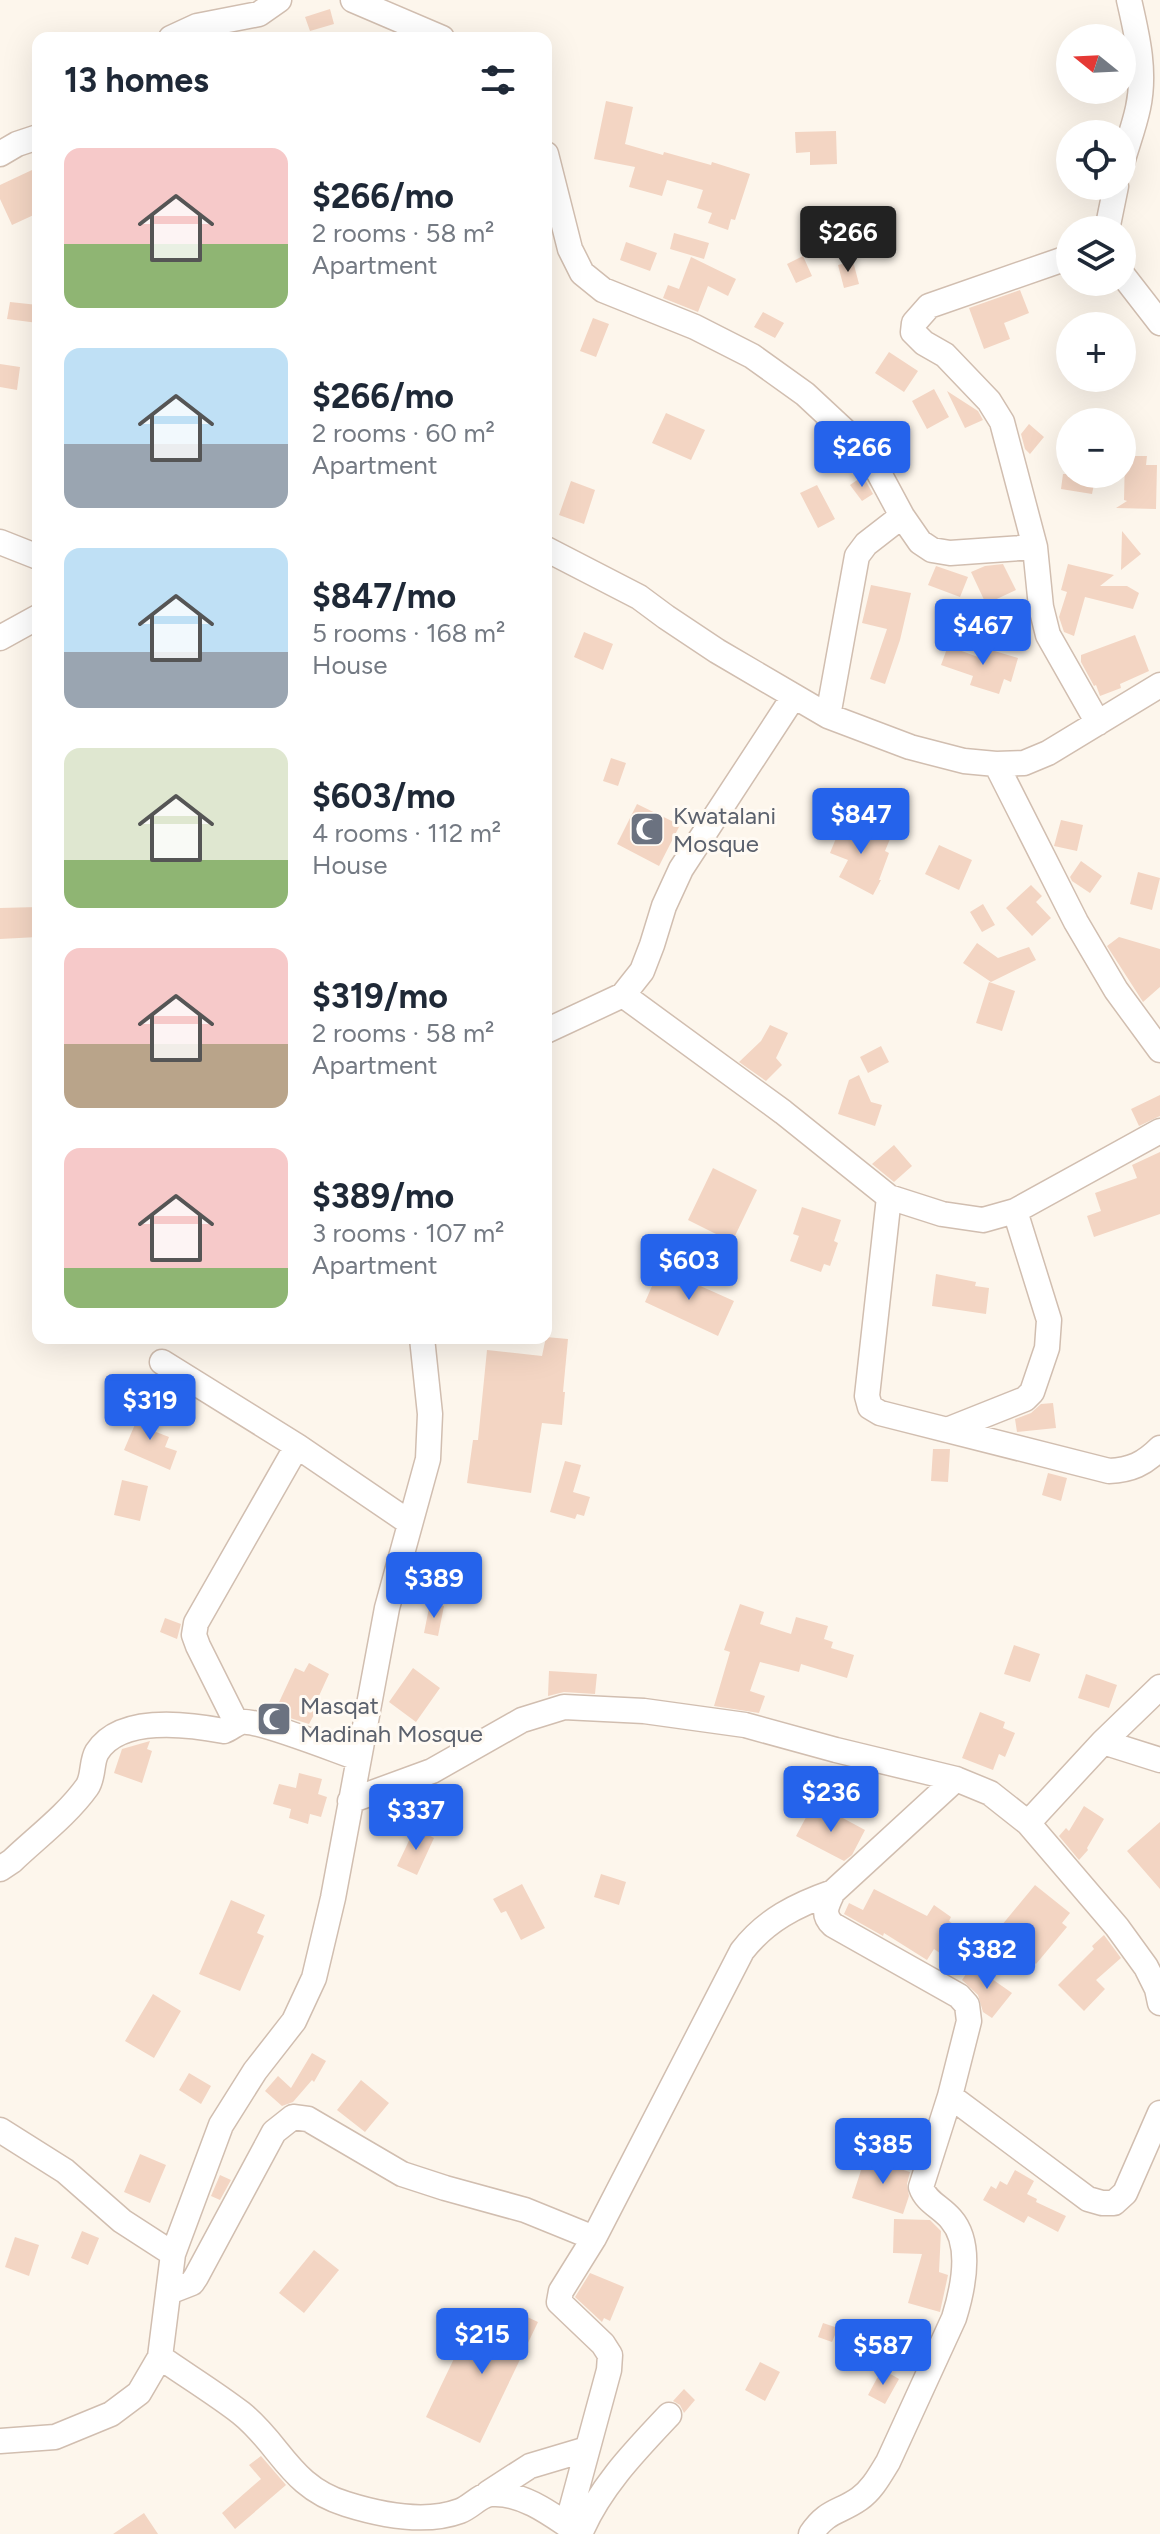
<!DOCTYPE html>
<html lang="en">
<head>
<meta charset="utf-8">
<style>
	body { margin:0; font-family:Figtree,sans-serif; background:#f6f6f7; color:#1f2937; height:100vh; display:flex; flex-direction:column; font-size:30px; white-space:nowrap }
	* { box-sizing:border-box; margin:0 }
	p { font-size:26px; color:#747a83 }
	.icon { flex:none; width:44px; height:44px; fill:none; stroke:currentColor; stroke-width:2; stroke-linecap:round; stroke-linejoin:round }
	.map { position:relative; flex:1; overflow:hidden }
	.drawer { position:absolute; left:32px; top:32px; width:520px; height:1312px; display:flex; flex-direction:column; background:#fff; border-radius:16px; box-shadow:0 8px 32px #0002 }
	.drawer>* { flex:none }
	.needle { width:52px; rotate:288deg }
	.buttons { position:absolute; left:1056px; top:24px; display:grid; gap:16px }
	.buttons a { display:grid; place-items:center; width:80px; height:80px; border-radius:50%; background:#fff; box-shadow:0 8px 32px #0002; font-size:40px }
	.price { position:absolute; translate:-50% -68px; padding:0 18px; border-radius:8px; background:#2563eb; color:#fff; font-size:26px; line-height:52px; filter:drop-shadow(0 2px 4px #0008) }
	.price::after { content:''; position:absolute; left:50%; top:48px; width:24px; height:18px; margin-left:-12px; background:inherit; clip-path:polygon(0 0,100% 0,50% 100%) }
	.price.active { background:#222; color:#fff }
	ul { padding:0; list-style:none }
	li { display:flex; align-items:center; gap:24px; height:200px; padding:0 32px }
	li span { display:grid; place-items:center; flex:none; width:224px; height:160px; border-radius:16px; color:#555 }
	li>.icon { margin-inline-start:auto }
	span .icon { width:96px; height:96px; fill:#fffc; stroke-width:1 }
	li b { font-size:34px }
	h2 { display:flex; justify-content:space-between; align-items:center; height:96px; padding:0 32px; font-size:34px }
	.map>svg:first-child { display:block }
	.building { fill:#f3d5c3 }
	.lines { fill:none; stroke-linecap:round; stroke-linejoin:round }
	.minor-casing { stroke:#d1beb0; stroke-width:27 }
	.minor { stroke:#fff; stroke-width:24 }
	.labels { text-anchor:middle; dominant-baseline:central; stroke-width:6; stroke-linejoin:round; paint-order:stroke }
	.worship-label { font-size:24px; fill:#5b616d; stroke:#fffaf3; text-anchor:start }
</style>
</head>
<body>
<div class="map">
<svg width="1160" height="2534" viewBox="0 0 1160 2534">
	<rect width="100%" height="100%" fill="#fdf6ec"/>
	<path class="building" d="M330 9 334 24 310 31 305 17Z
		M606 101 633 107 625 144 663 155 664 152 711 165 712 162 750 174 735 220 731 219 728 230 708 223 712 213 697 208 703 190 667 180 662 196 629 187 635 167 594 159Z
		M836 131 837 164 810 165V152L796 153 795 132Z
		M32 170 38 182V213L12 225 0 199V185Z
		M674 233 709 243 704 259 670 249Z
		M626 242 657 253 650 271 620 260Z
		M803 256 812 276 796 283 787 264Z
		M691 257 736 279 728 296 708 286 698 312 663 298 668 285 679 289Z
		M853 261 859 284 844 288 838 265Z
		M1020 290 1029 313 1004 323 1010 339 984 349 969 308Z
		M10 302 38 305V323L7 319Z
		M763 312 784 323 775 338 754 327Z
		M593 318 609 324 596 357 580 351Z
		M889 352 918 371 904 392 875 373Z
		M0 364 20 367 17 390 0 387Z
		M934 389 949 417 927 429 912 401Z
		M947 391 978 411 983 420 965 428Z
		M666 413 705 430 691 460 652 443Z
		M1029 424 1044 437 1030 454 1025 449 1021 434Z
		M1125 456H1147L1146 465H1157L1156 509 1116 508 1127 501 1124 500Z
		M1063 474H1096L1092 494 1061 489Z
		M863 476 873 494 862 501 850 485Z
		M571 481 595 490 584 524 559 515Z
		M817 485 835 519 818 528 800 493Z
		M1122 531 1141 554 1121 570Z
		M1003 564 1016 590 986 604 971 572 985 566Z
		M1068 564 1114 575 1100 586H1127L1139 593 1133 609 1085 597 1074 636 1064 632 1059 617 1067 592 1061 590Z
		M936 566 968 577 960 597 928 585Z
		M871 585 911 593 900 640 885 684 870 679 887 629 862 623Z
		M584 632 613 644 603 670 574 657Z
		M1135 635 1149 671 1120 684 1121 688 1100 696 1096 685 1094 686 1081 662V655Z
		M948 646 978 657 981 647 1018 658 1011 682 1004 679 999 694 970 685 973 676 941 665Z
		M611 758 626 763 618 786 603 781Z
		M637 804 680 825 659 866 617 844Z
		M1061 820 1083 825 1077 851 1054 846Z
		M843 821 890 839 885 851 889 853 879 880H881L873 895 839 877 848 860 830 853Z
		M939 845 972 860 959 890 925 874Z
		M1081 861 1102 876 1090 893 1072 881 1070 877Z
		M1138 872 1160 878 1152 910 1130 904Z
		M1031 885 1042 896 1036 902 1051 918 1032 936 1006 908Z
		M983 904 995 925 982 932 970 912Z
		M38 907V937L0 939V908Z
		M1119 937 1160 949V987L1143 1002 1107 946Z
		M977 943 998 958 1029 947 1036 960 991 982 963 963Z
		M989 982 1015 991 1002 1031 976 1023Z
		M770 1025 788 1033 776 1058 782 1065 766 1081 739 1062 761 1041Z
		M881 1046 889 1062 868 1073 860 1057Z
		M859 1075 871 1102 882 1105 875 1126 838 1114 849 1080Z
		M1160 1095V1116L1139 1126 1131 1109Z
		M894 1145 912 1166 894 1182 872 1164Z
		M1160 1152V1214L1094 1237 1087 1216 1101 1211 1095 1193 1137 1178 1132 1165Z
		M713 1168 757 1190 732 1242 688 1220Z
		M802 1207 841 1220 834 1241 838 1243 830 1266 824 1264 821 1272 790 1261 799 1236 793 1234Z
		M660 1268 734 1301 718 1336 645 1302Z
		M936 1274 976 1282 975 1286 989 1288 986 1314 932 1306Z
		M546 1337 568 1339 563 1392H565L562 1425 542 1423 531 1493 467 1483 473 1440H478L487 1350 542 1356Z
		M1053 1403 1056 1428 1017 1432 1015 1419 1031 1413 1041 1404Z
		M142 1408 157 1415 151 1430 169 1437 165 1447 177 1451 170 1470 124 1450Z
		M933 1449H950L948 1482 931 1481Z
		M565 1461 581 1465 573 1492 590 1497 584 1516 577 1514 575 1519 550 1512Z
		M1048 1473 1067 1478 1061 1501 1042 1495Z
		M122 1480 148 1486 140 1521 114 1515Z
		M430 1603 444 1606 438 1636 424 1633Z
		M740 1604 764 1612 760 1624 791 1634 796 1617 828 1626 824 1639 833 1642 831 1648 854 1655 847 1678 801 1664 799 1672 760 1662 750 1691 765 1696 759 1713 714 1706 730 1652 724 1650Z
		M165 1618 181 1624 177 1639 160 1632Z
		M1014 1645 1040 1654 1030 1682 1004 1674Z
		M309 1663 329 1674 313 1709 316 1711 309 1724 274 1713 295 1668 304 1672Z
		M413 1668 440 1688 416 1722 389 1702Z
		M549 1671 597 1674 595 1694 564 1692 548 1696Z
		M1086 1674 1117 1685 1109 1708 1078 1698Z
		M980 1712 1005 1722 1003 1728 1015 1733 1005 1757 999 1754 993 1770 962 1758Z
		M150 1741 147 1749 152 1751 142 1783 114 1773 122 1749Z
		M299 1773 322 1779 318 1794 327 1797 321 1817 310 1814 308 1824 289 1818 291 1809 273 1804 279 1784 296 1788Z
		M1084 1806 1104 1819 1087 1848 1088 1850 1079 1860 1059 1836 1066 1828 1069 1831Z
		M811 1808 824 1814 826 1809 865 1830 852 1855 844 1861 796 1836Z
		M1160 1822V1889L1127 1851Z
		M415 1828 434 1838 417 1875 397 1866Z
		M601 1874 626 1882 619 1905 594 1897Z
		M522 1884 545 1928 521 1940 506 1911 501 1913 493 1899Z
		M1035 1885 1070 1913 1062 1923 1067 1927 1036 1964 997 1931Z
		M874 1889 927 1916 934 1905 951 1917 949 1921 964 1932 947 1958 934 1949 927 1960 884 1933 883 1936 844 1914 849 1903 863 1910Z
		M231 1900 265 1915 257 1933 264 1936 240 1991 199 1974Z
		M1104 1935 1121 1958 1096 1980 1105 1989 1084 2011 1058 1985 1094 1949 1092 1946Z
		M972 1965 1012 1993 992 2018 983 2012 978 1995 962 1980Z
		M153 1994 181 2011 154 2058 125 2041Z
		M312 2053 326 2061 314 2082 312 2080 293 2102 282 2106 265 2091 278 2076 291 2088Z
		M189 2073 211 2086 201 2104 179 2090Z
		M361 2080 389 2103 365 2132 337 2110Z
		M140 2154 166 2165 150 2203 124 2192Z
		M865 2158 910 2172 907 2184 909 2196 903 2214 852 2198Z
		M1015 2170 1034 2181 1027 2194 1037 2199 1036 2202 1066 2216 1058 2232 1028 2216 1024 2223 983 2200 991 2186 996 2189 1000 2181 1007 2185Z
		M220 2175 231 2180 220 2200 211 2196Z
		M894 2219 930 2220 941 2231 939 2272 948 2275 940 2312 908 2303 922 2254 893 2253Z
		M82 2231 99 2238 88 2265 71 2258Z
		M15 2237 39 2245 29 2276 5 2267Z
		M314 2250 339 2270 304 2313 279 2293Z
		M590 2273 624 2287 610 2321 604 2318 602 2322 575 2297Z
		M508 2308 538 2322 480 2443 426 2417 461 2344 470 2349 485 2318 500 2325Z
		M823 2323 838 2328 832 2342 818 2337Z
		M760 2362 780 2372 765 2401 745 2390Z
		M882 2369 899 2379 885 2404 868 2395Z
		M684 2389 695 2400 684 2413 680 2405 673 2401Z
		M261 2456 286 2485 235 2529 222 2513 261 2479 249 2465Z
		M144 2513 158 2534H113Z"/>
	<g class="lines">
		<g class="minor-casing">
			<path id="minor" d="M353 0 442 38
				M171 38 197 26 259 14 279 0
				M0 154 17 144 38 137
				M546 154 570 249 582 273 603 290 695 327 752 356 805 394 848 434 873 462 902 516 920 542 932 550 950 553 1035 547
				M1122 163C1127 145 1134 127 1138 108 1146 71 1137 35 1129 0
				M1107 230 1116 186
				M1070 257 929 306 914 323 913 332 924 343 945 355 989 401 1002 422 1035 547 1041 607 1048 635 1098 723
				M1122 274 1160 323
				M0 542 38 557
				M546 549 639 597 666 617 717 651 828 716 910 747 964 761 996 764 1024 763 1048 753 1160 685
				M0 638 38 617
				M828 716 857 556 866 544 902 516
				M996 764 1076 922 1116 990 1160 1050
				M623 995 783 1112 889 1197 942 1214 983 1220 1015 1211 1160 1131
				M546 1031 623 995 642 971 652 945 664 906 681 869 794 696
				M889 1197 867 1396 870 1407 880 1413 1109 1471C1131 1470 1144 1464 1160 1448
				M162 1362 297 1446 410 1523
				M947 1430 1025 1399 1032 1392 1047 1348 1049 1320 1015 1211
				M237 1724 198 1646 194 1635 196 1623 297 1446
				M1103 1742 1160 1760
				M350 1801 432 1771 522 1720 564 1707 644 1711 745 1725 836 1750 956 1779 990 1793 1028 1823 1117 1927 1146 1967 1157 1989 1160 2003
				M1028 1823 1103 1742 1160 1687
				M0 1869 12 1861C36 1838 67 1815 87 1787 94 1777 91 1762 97 1752 120 1715 188 1724 224 1731 230 1729 235 1724 241 1722 258 1719 337 1751 358 1758
				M950 2096 1088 2199 1102 2203H1114L1125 2193 1160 2113
				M0 2130 65 2171 122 2221 173 2254
				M169 2292 192 2283 196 2277 274 2132 293 2117 308 2119 402 2174 445 2188 525 2210 594 2238
				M160 2357C187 2376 215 2393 241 2413 281 2445 290 2487 346 2504 381 2515 425 2524 460 2511 471 2507 481 2494 492 2494 524 2492 555 2517 580 2534 599 2488 635 2451 669 2415
				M0 2441 55 2437 111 2414 139 2393 160 2357 173 2254 221 2125 255 2071 294 2021 314 1978 333 1898 387 1608 428 1459 430 1414 422 1338
				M488 2493 530 2466 587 2449
				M567 2525 609 2370 610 2355 603 2344 559 2302 561 2291 594 2238 742 1951C766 1920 796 1905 833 1892
				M811 2534C827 2510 839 2513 859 2499 872 2490 880 2475 888 2462L954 2318C963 2289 973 2244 951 2219 941 2207 926 2202 921 2187L950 2096 969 2021 967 2005 959 1996 833 1925C821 1914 827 1905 833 1892L956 1779"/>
		</g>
		<use href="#minor" class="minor"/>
	</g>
	<defs>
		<g id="mosque-square" transform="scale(1.8)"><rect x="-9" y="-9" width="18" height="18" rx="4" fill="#6b7280" stroke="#fffaf3"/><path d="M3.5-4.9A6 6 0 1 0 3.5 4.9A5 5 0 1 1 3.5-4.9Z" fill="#fff"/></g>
	</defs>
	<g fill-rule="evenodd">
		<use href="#mosque-square" x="647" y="829"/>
		<use href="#mosque-square" x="274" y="1719"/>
	</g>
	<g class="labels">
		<g class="worship-label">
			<text x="673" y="815">Kwatalani<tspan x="673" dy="28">Mosque</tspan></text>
			<text x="300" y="1705">Masqat<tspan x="300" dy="28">Madinah Mosque</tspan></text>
		</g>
	</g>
</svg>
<div class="buttons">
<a><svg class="needle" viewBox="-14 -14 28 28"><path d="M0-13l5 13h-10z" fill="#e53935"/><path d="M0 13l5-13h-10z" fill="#747a83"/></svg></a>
<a><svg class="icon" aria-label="locate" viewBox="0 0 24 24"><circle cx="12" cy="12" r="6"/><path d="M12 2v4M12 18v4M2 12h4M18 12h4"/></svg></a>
<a><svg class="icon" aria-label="layers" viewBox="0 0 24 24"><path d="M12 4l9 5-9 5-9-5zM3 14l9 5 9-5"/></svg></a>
<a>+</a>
<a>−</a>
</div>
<b class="price active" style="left:848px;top:274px">$266</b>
<b class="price" style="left:862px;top:489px">$266</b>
<b class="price" style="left:983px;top:667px">$467</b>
<b class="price" style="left:861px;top:856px">$847</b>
<b class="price" style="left:689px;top:1302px">$603</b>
<b class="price" style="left:150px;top:1442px">$319</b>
<b class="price" style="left:434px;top:1620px">$389</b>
<b class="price" style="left:831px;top:1834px">$236</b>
<b class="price" style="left:416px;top:1852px">$337</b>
<b class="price" style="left:987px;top:1991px">$382</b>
<b class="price" style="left:883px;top:2186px">$385</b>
<b class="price" style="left:482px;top:2376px">$215</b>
<b class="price" style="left:883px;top:2387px">$587</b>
<section class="drawer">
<h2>13 homes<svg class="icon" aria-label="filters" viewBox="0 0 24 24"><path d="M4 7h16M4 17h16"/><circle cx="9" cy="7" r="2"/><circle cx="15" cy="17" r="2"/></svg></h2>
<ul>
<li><span style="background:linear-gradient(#f6c9c9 60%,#8fb573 0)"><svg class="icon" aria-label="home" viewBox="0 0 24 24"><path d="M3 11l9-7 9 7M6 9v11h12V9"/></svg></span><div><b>$266/mo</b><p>2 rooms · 58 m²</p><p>Apartment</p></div></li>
<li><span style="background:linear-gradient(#bfe0f5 60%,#9aa5b1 0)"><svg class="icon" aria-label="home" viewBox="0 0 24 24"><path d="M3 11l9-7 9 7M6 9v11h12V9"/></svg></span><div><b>$266/mo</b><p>2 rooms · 60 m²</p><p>Apartment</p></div></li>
<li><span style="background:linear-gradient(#bfe0f5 65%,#9aa5b1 0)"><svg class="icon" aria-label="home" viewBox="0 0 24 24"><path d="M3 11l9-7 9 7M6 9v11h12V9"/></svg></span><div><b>$847/mo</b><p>5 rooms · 168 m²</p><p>House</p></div></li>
<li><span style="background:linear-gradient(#dfe7d0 70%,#8fb573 0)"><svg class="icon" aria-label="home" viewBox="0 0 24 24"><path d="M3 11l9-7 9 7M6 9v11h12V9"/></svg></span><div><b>$603/mo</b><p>4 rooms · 112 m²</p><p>House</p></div></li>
<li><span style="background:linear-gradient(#f6c9c9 60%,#b9a48a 0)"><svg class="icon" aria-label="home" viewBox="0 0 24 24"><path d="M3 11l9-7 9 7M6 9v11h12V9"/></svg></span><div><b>$319/mo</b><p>2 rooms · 58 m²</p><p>Apartment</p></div></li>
<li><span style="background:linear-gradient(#f6c9c9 75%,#8fb573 0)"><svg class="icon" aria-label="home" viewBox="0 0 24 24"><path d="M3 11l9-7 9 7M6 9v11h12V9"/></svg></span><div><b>$389/mo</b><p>3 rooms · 107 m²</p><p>Apartment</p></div></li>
</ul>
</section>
</div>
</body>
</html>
